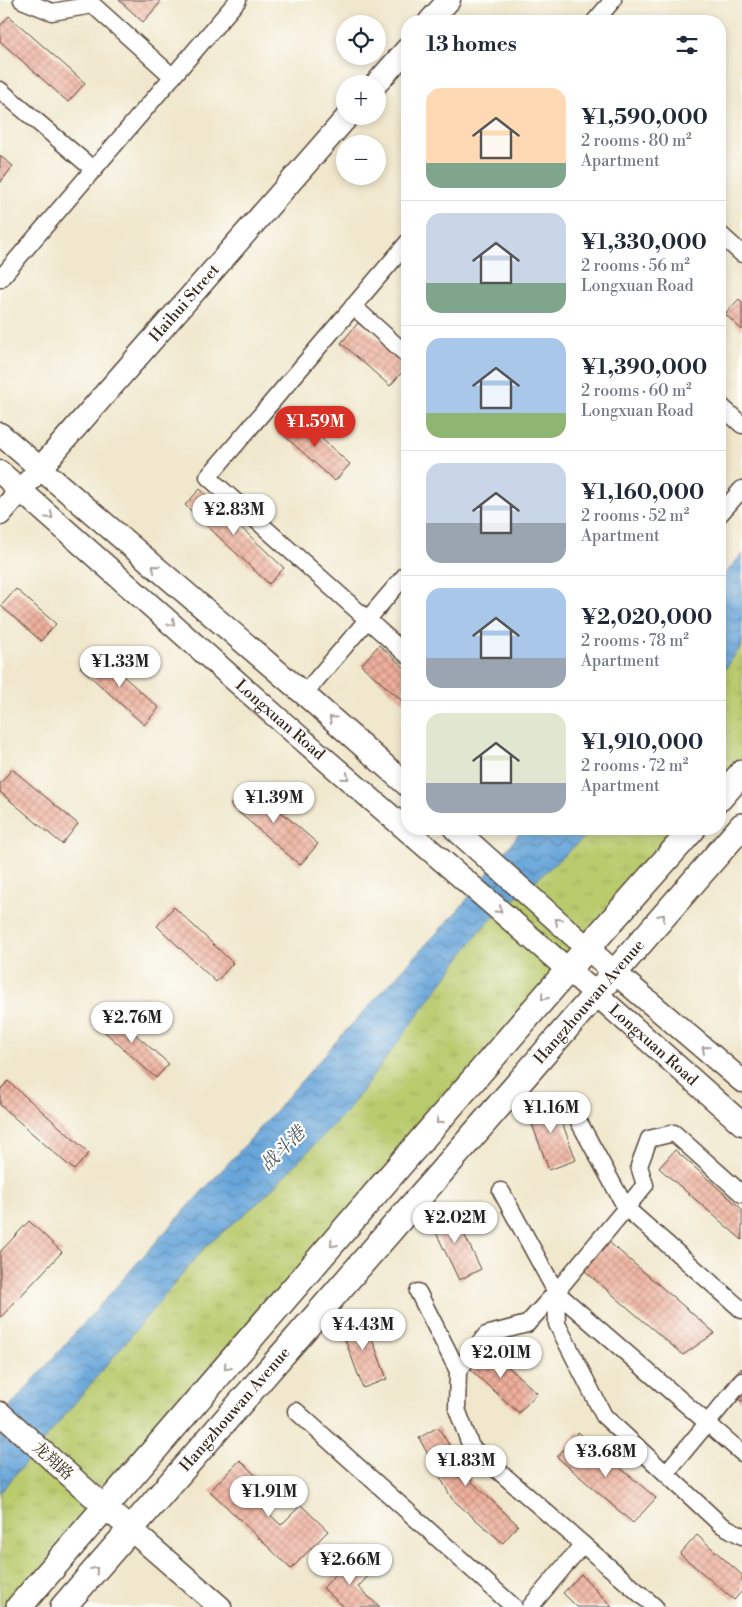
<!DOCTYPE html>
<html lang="en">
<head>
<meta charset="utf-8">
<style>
	body { margin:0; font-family:"Libre Bodoni","Noto Serif SC",serif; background:#f2f2f3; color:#1f2937; height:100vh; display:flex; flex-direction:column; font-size:19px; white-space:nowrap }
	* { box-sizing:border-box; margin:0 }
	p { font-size:16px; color:#747a83 }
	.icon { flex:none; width:28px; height:28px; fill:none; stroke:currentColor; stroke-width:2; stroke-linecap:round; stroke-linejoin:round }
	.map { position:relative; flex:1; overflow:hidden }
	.side { position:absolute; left:401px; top:15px; width:325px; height:820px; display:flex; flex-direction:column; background:#fff; border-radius:20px; box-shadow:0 2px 8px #0003 }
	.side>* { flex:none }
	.controls { position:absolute; left:336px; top:15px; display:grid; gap:10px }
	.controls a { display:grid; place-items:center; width:50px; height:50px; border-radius:50%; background:#fff; box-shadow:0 2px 8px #0003; font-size:25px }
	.price { position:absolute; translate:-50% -42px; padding:0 11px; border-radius:18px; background:#fff; color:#222; font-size:16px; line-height:32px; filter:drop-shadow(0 1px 2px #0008) }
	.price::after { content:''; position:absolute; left:50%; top:30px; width:15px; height:11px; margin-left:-8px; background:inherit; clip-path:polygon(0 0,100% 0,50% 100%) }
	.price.active { background:#d93025; color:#fff }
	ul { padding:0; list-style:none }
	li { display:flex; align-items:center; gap:15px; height:125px; padding:0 25px }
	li+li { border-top:1px solid #e0e1e3 }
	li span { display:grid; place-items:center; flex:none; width:140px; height:100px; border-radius:15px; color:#555 }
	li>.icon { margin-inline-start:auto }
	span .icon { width:60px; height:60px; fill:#fffc; stroke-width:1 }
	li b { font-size:21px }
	h2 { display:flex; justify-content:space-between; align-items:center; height:60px; padding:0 25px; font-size:21px }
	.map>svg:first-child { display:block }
	.grass { fill:url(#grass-tufts); stroke:#7a7a46 }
	.water { fill:url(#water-waves); stroke:#52687c }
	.building { fill:url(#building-cross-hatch) }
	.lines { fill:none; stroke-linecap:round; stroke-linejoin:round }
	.street-casing { stroke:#564638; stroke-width:19 }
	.secondary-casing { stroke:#564638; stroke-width:25 }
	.primary-casing { stroke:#564638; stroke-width:28 }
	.street { stroke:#fff; stroke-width:16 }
	.secondary { stroke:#fff; stroke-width:22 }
	.primary { stroke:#fff; stroke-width:25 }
	.oneway { stroke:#a79f9a }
	.labels { text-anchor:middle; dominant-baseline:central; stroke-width:4.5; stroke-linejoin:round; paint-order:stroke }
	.street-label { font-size:16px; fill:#3b2a1e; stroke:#fdfcf7 }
	.water-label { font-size:18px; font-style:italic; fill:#4d5c69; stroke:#fdfcf7 }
</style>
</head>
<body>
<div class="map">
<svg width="742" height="1607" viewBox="0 0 742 1607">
	<defs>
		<pattern id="grass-tufts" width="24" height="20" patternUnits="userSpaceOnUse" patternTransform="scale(1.25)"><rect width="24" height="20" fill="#bacb6e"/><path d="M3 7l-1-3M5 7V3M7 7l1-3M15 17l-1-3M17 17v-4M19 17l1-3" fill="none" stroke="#a1ae5f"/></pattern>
		<pattern id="water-waves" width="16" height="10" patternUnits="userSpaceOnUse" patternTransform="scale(1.25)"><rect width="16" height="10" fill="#68a6da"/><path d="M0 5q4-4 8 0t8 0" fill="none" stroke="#5787b0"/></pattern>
		<pattern id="building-cross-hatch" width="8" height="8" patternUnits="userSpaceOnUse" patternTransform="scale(1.25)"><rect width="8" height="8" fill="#efb09c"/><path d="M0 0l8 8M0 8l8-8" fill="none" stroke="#c38f7f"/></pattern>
	</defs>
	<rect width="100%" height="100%" fill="#fdfcf7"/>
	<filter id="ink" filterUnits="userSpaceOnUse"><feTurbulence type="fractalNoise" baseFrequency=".02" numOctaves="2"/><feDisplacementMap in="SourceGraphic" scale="10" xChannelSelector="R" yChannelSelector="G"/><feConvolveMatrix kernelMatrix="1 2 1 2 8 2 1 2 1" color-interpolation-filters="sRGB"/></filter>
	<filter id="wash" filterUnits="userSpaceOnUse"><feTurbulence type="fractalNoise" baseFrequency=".0096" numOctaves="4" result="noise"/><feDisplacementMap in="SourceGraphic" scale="20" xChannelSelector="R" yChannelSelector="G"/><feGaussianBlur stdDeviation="1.12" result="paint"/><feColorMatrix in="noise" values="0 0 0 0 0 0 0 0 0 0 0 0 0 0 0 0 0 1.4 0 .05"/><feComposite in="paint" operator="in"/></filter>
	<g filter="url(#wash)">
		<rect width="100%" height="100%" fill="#f0e7cc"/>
		<path class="grass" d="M742 636V760L720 786V678Z
			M586 829H683L9 1607H0V1493L202 1242 480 923Z"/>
		<path class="water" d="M742 554V645L724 671 723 694 720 701V580Z
			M523 829H594L483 927 347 1111 260 1201 205 1247 0 1493V1418L163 1234 247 1143 341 1036 460 908Z"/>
		<g id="blocks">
			<path class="building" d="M119 0H158L160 3 143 22Z
				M9 16 85 83 68 102 0 41V26Z
				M0 156 13 166 0 183Z
				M739 299 742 302V330L725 314Z
				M358 323 408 365 390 386 341 343Z
				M295 415 350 464 335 481 280 432Z
				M200 489 284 568 269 584 185 505Z
				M16 589 56 624 41 641 1 606Z
				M379 645 408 671V706L361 665Z
				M95 651 159 708 144 725 80 667Z
				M12 769 78 824 62 844 0 792V784Z
				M249 784 318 844 300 865 230 805Z
				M174 907 233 963 216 982 157 926Z
				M108 1010 169 1064 156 1078 96 1024Z
				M8 1081 89 1153 74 1170 0 1105V1090Z
				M553 1098 576 1160 549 1170 526 1108Z
				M675 1150 742 1209V1240L659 1168Z
				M451 1207 481 1269 459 1280 429 1218Z
				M29 1221 62 1252 0 1318V1252Z
				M603 1237 715 1333 683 1355 578 1265Z
				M363 1314 387 1379 363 1388 339 1323Z
				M484 1345 537 1393 519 1413 466 1366Z
				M742 1368V1402L725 1386Z
				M438 1427 472 1482 518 1525 503 1543 452 1499 419 1438Z
				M578 1432 656 1498 633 1523 557 1457Z
				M240 1460 256 1476 243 1489 281 1525 301 1505 328 1531 291 1569 210 1491Z
				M697 1535 742 1575V1591L734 1600 680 1554Z
				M352 1556 371 1573 358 1587 380 1607H344L323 1588Z
				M581 1574 612 1607H577L563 1593Z"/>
		</g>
	</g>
	<g filter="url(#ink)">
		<use href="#blocks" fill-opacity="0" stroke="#564638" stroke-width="1"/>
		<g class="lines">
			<g class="street-casing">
				<path id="street" d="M22 0 52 12 93 5 173 77
					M595 21 613 0
					M0 90 94 170
					M720 234 742 254
					M408 242 208 477 408 656
					M0 279 238 0
					M353 306 408 356
					M720 405 742 425
					M720 514 742 489
					M304 694 408 572
					M579 1122 626 1208 742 1310
					M501 1191 556 1292 742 1453
					M418 1292 458 1371
					M556 1292 557 1324 604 1416 720 1524 742 1536
					M296 1411 514 1607
					M666 1473 742 1381
					M530 1607 583 1544
					M655 1607 471 1447 457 1409 458 1371 486 1335 527 1324 556 1292 645 1185 639 1166 649 1139 674 1133 742 1194"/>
			</g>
			<g class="secondary-casing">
				<g id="secondary">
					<path d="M430 21 449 0"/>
					<path d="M376 84 408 48"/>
					<path d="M0 434 304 694 408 786"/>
					<path id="s1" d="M0 472 281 721 595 993 742 1124"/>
					<path id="s2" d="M0 514 348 116"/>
					<path d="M455 829 614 972 742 1081"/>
					<path d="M0 1413 106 1508 220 1607"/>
				</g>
			</g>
			<g class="primary-casing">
				<g id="primary">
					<path d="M720 798 742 773"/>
					<path d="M19 1607 568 970 693 829"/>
					<path id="s3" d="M63 1607 742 826"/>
				</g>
			</g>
			<use href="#street" class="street"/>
			<use href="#secondary" class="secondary"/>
			<use href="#primary" class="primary"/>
		</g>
		<defs><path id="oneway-chevron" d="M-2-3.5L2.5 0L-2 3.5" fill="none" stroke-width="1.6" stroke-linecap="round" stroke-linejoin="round" transform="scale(1.25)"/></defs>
		<g class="oneway">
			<use href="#oneway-chevron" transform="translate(50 516) rotate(42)"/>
			<use href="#oneway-chevron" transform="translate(155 568) rotate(-140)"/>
			<use href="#oneway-chevron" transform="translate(172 623) rotate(42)"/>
			<use href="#oneway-chevron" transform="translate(332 719) rotate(-138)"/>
			<use href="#oneway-chevron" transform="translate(346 777) rotate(41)"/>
			<use href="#oneway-chevron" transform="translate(499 910) rotate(42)"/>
			<use href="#oneway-chevron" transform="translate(662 917) rotate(-49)"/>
			<use href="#oneway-chevron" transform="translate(558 921) rotate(-138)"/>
			<use href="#oneway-chevron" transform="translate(544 997) rotate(131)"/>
			<use href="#oneway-chevron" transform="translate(705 1049) rotate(-139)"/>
			<use href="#oneway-chevron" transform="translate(439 1121) rotate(131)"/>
			<use href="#oneway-chevron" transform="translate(333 1244) rotate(131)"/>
			<use href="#oneway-chevron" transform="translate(227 1367) rotate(131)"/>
			<use href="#oneway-chevron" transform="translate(95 1570) rotate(-49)"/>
		</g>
	</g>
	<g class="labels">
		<g class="street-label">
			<text stroke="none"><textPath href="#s2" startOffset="280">Haihui Street</textPath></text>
			<text stroke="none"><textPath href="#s1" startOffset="374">Longxuan Road</textPath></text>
			<text stroke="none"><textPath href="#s3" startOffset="802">Hangzhouwan Avenue</textPath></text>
			<text stroke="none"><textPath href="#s1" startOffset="869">Longxuan Road</textPath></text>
			<text stroke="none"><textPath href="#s3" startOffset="262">Hangzhouwan Avenue</textPath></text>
			<text transform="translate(53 1461) rotate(42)">龙翔路</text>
		</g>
		<g class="water-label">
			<text transform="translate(283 1149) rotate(-45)">战斗港</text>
		</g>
	</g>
</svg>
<div class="controls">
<a><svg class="icon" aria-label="locate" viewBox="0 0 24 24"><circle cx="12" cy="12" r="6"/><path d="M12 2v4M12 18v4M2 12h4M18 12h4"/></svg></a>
<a>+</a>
<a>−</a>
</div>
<b class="price active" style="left:315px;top:448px">¥1.59M</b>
<b class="price" style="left:234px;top:536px">¥2.83M</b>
<b class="price" style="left:120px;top:688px">¥1.33M</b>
<b class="price" style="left:274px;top:824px">¥1.39M</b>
<b class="price" style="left:132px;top:1044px">¥2.76M</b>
<b class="price" style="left:551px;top:1134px">¥1.16M</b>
<b class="price" style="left:455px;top:1244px">¥2.02M</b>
<b class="price" style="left:363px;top:1351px">¥4.43M</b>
<b class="price" style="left:501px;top:1379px">¥2.01M</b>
<b class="price" style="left:606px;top:1478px">¥3.68M</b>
<b class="price" style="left:466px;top:1487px">¥1.83M</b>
<b class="price" style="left:269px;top:1518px">¥1.91M</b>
<b class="price" style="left:350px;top:1586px">¥2.66M</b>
<section class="side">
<h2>13 homes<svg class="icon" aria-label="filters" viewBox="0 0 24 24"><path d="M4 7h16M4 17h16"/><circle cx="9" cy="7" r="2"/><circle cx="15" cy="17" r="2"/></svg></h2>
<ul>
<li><span style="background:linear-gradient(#ffd9b3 75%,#7fa58c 0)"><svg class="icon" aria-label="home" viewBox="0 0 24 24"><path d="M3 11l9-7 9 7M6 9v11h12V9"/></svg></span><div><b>¥1,590,000</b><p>2 rooms · 80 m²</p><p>Apartment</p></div></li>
<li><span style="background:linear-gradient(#c9d6e8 70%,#7fa58c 0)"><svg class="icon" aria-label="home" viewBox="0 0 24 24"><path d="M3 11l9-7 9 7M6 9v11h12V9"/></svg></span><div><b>¥1,330,000</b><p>2 rooms · 56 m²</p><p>Longxuan Road</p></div></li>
<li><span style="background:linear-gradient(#a9c7e8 75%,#8fb573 0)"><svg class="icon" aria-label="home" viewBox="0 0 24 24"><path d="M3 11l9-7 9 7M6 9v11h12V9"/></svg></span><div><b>¥1,390,000</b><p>2 rooms · 60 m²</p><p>Longxuan Road</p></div></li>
<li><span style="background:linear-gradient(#c9d6e8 60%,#9aa5b1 0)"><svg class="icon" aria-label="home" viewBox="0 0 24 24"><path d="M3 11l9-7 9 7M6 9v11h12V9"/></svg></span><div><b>¥1,160,000</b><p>2 rooms · 52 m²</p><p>Apartment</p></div></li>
<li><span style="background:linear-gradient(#a9c7e8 70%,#9aa5b1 0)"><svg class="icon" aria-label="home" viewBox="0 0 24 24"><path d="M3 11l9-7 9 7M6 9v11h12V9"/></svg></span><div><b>¥2,020,000</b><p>2 rooms · 78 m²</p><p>Apartment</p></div></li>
<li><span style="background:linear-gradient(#dfe7d0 70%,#9aa5b1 0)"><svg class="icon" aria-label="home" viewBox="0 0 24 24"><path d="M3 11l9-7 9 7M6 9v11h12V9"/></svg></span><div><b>¥1,910,000</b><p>2 rooms · 72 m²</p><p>Apartment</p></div></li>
</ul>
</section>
</div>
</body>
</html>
